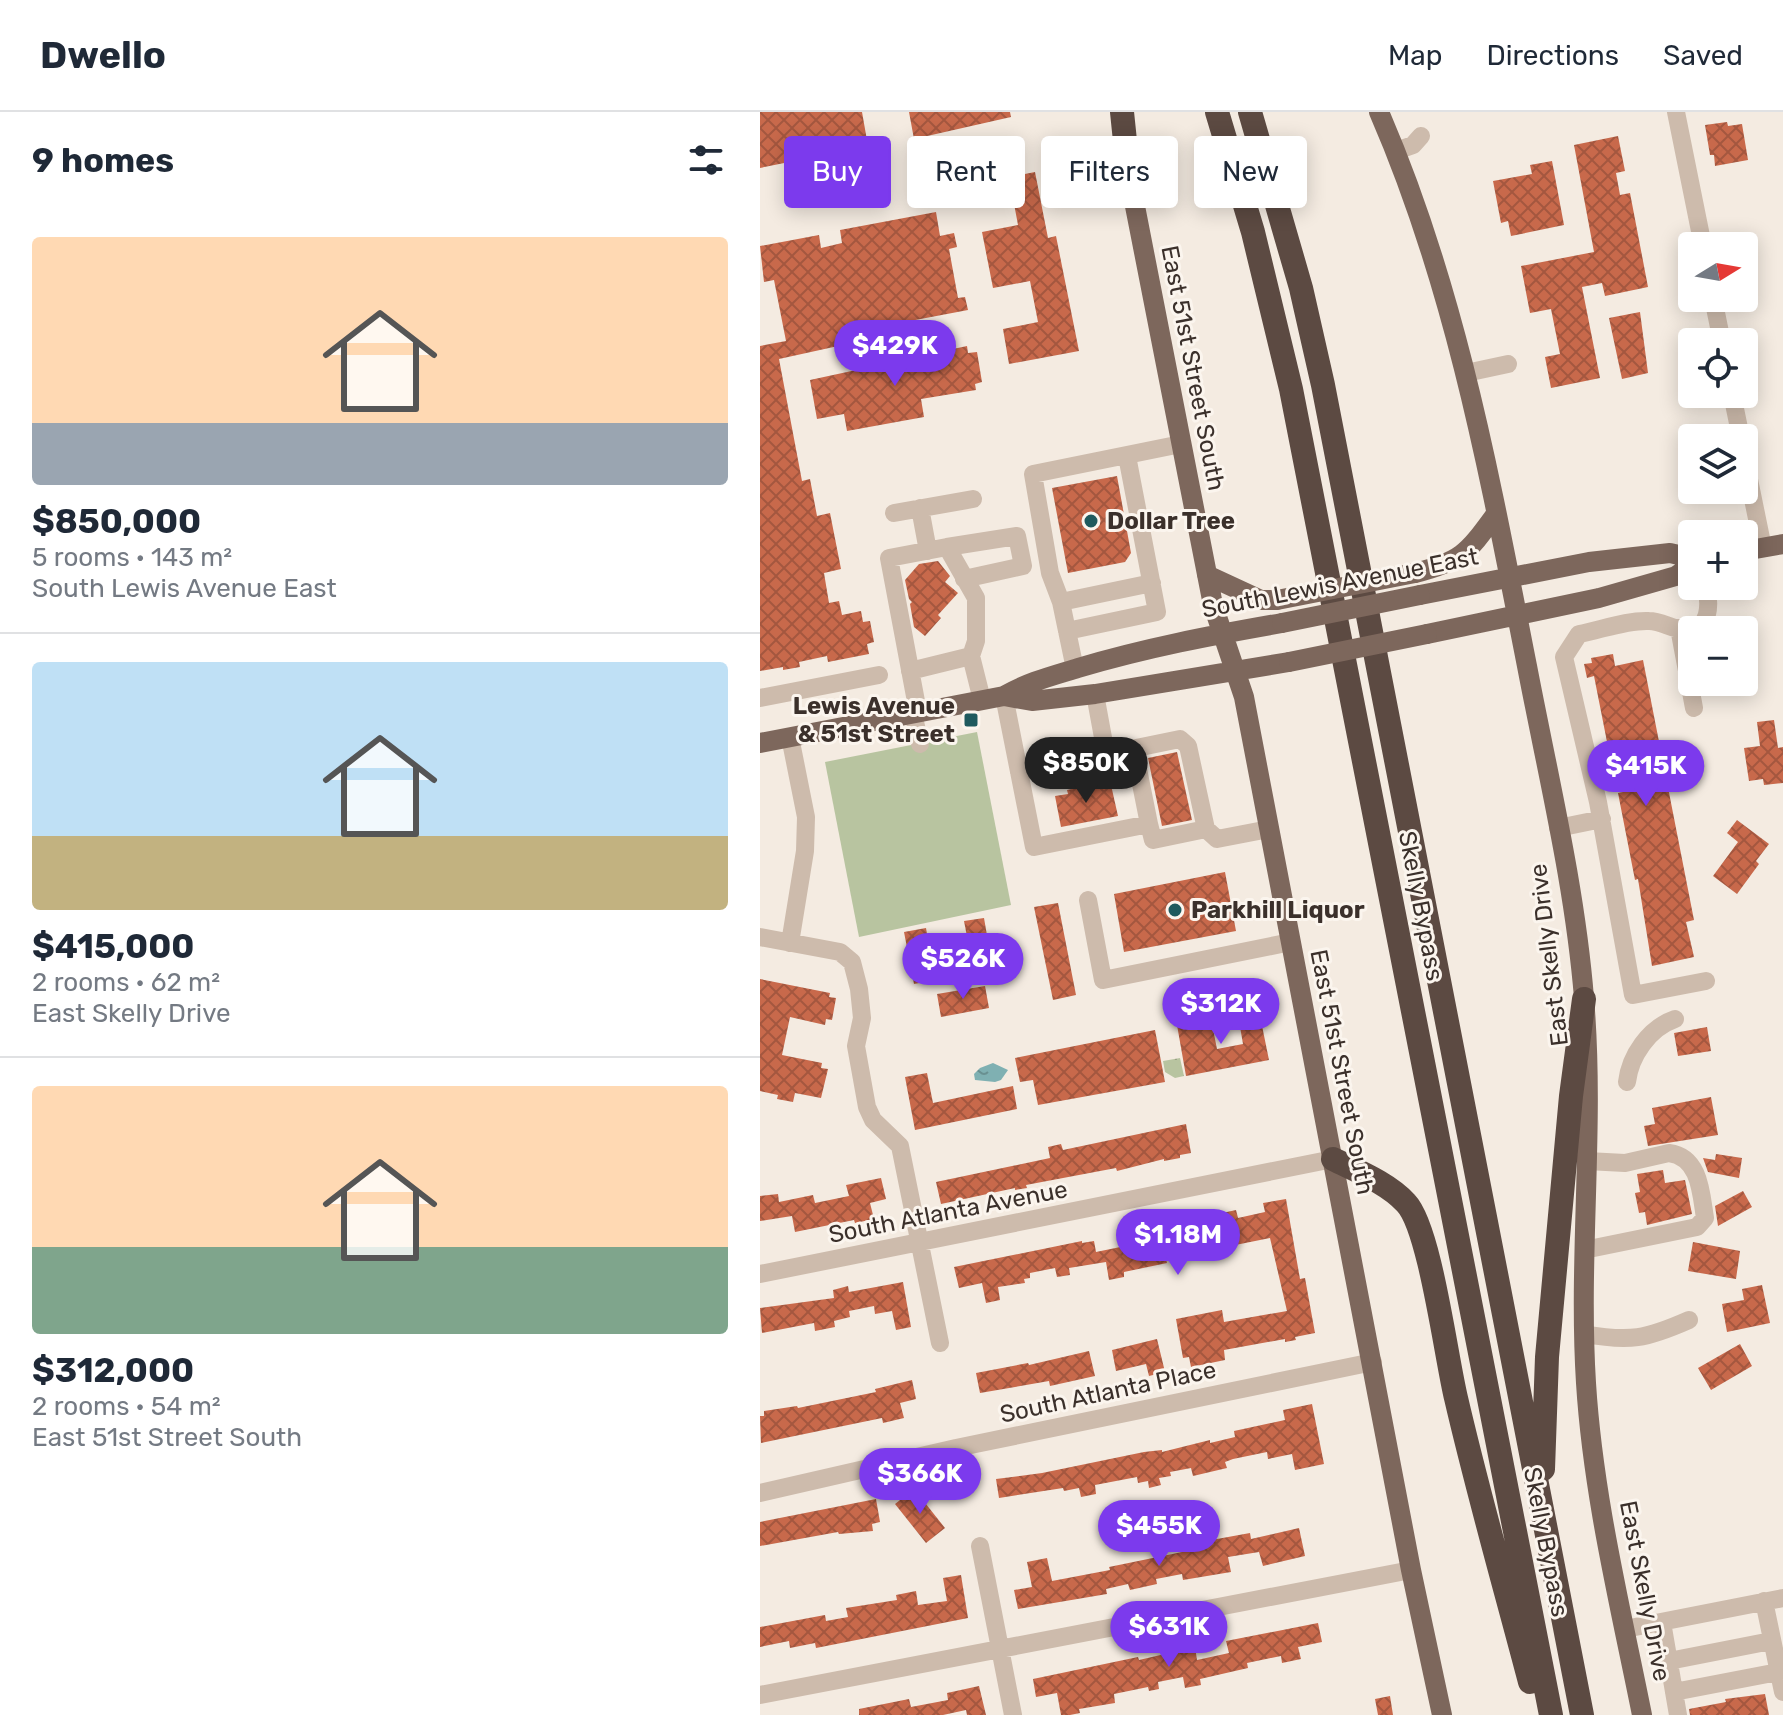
<!DOCTYPE html>
<html lang="en">
<head>
<meta charset="utf-8">
<style>
	body { margin:0; font-family:Rubik,sans-serif; background:#f2f2f3; color:#1f2937; height:100vh; display:flex; flex-direction:column; font-size:30px; white-space:nowrap }
	* { box-sizing:border-box; margin:0 }
	p { font-size:26px; color:#747a83 }
	.icon { flex:none; width:44px; height:44px; fill:none; stroke:currentColor; stroke-width:2; stroke-linecap:round; stroke-linejoin:round }
	.map { position:relative; flex:1; overflow:hidden }
	.drawer { display:flex; flex-direction:column; background:#fff; width:760px }
	.drawer>* { flex:none }
	.guide { position:absolute; left:24px; top:24px; width:760px; height:72px; display:flex; gap:16px }
	.needle { width:52px; rotate:79deg }
	.controls { position:absolute; left:918px; top:120px; display:grid; gap:16px }
	.controls a { display:grid; place-items:center; width:80px; height:80px; border-radius:8px; background:#fff; box-shadow:0 4px 20px #0003; font-size:40px }
	.price { position:absolute; translate:-50% -68px; padding:0 18px; border-radius:28px; background:#7c3aed; color:#fff; font-size:26px; line-height:52px; filter:drop-shadow(0 2px 4px #0008) }
	.price::after { content:''; position:absolute; left:50%; top:48px; width:24px; height:18px; margin-left:-12px; background:inherit; clip-path:polygon(0 0,100% 0,50% 100%) }
	.price.on { background:#222; color:#fff }
	ul { padding:0; list-style:none }
	li { display:grid; align-content:center; gap:16px; height:424px; padding:0 32px }
	li+li { border-top:2px solid #e0e1e3 }
	li span { display:grid; place-items:center; height:248px; border-radius:8px; color:#555 }
	li>.icon { margin-inline-start:auto }
	span .icon { width:144px; height:144px; fill:#fffc; stroke-width:1 }
	li b { font-size:34px }
	h2 { display:flex; justify-content:space-between; align-items:center; height:96px; padding:0 32px; font-size:34px }
	.tag { padding:0 28px; border-radius:8px; background:#fff; box-shadow:0 4px 20px #0003; font-size:28px; line-height:72px }
	.tag.on { background:#7c3aed; color:#fff }
	header { display:flex; align-items:center; gap:48px; box-sizing:border-box; height:112px; padding:0 40px; background:#fff; border-bottom:2px solid #e0e1e3 }
	header strong { font-size:38px }
	nav { display:flex; gap:44px; margin-inline-start:auto; font-size:28px }
	main { display:flex; flex:1; min-height:0 }
	.map>svg:first-child { display:block }
	.green { fill:#b8c4a0 }
	.forest { fill:url(#forest-crowns) }
	.water { fill:url(#water-ripples) }
	.building { fill:url(#building-cross-hatch) }
	.lines { fill:none; stroke-linecap:round; stroke-linejoin:round }
	.minor { stroke:#cdbbac; stroke-width:18 }
	.major { stroke:#7d675c; stroke-width:20 }
	.highway { stroke:#5c4a42; stroke-width:24 }
	.major-bridge { stroke:#7d675c; stroke-width:20 }
	.poi-dot { fill:#1f5a5e; stroke:#fbf5ee; stroke-width:3 }
	.labels { text-anchor:middle; dominant-baseline:central; stroke-width:6; stroke-linejoin:round; paint-order:stroke }
	.street-label { font-size:24px; fill:#3b302b; stroke:#fbf5ee }
	.poi-label { font-size:24px; font-weight:bold; fill:#3b302b; stroke:#fbf5ee; text-anchor:start }
</style>
</head>
<body>
<header>
<strong>Dwello</strong>
<nav><a>Map</a><a>Directions</a><a>Saved</a></nav>
</header>
<main>
<section class="drawer">
<h2>9 homes<svg class="icon" aria-label="filters" viewBox="0 0 24 24"><path d="M4 7h16M4 17h16"/><circle cx="9" cy="7" r="2"/><circle cx="15" cy="17" r="2"/></svg></h2>
<ul>
<li><span style="background:linear-gradient(#ffd9b3 75%,#9aa5b1 0)"><svg class="icon" aria-label="home" viewBox="0 0 24 24"><path d="M3 11l9-7 9 7M6 9v11h12V9"/></svg></span><div><b>$850,000</b><p>5 rooms · 143 m²</p><p>South Lewis Avenue East</p></div></li>
<li><span style="background:linear-gradient(#bfe0f5 70%,#c2b280 0)"><svg class="icon" aria-label="home" viewBox="0 0 24 24"><path d="M3 11l9-7 9 7M6 9v11h12V9"/></svg></span><div><b>$415,000</b><p>2 rooms · 62 m²</p><p>East Skelly Drive</p></div></li>
<li><span style="background:linear-gradient(#ffd9b3 65%,#7fa58c 0)"><svg class="icon" aria-label="home" viewBox="0 0 24 24"><path d="M3 11l9-7 9 7M6 9v11h12V9"/></svg></span><div><b>$312,000</b><p>2 rooms · 54 m²</p><p>East 51st Street South</p></div></li>
</ul>
</section>
<div class="map">
<svg width="1023" height="1603" viewBox="0 0 1023 1603">
	<defs>
		<pattern id="forest-crowns" width="20" height="18" patternUnits="userSpaceOnUse" patternTransform="scale(2)"><rect width="20" height="18" fill="#b8c4a0"/><path d="M2 6a3 3 0 1 1 6 0M12 15a3 3 0 1 1 6 0" fill="none" stroke="#97a083"/></pattern>
		<pattern id="water-ripples" width="26" height="14" patternUnits="userSpaceOnUse" patternTransform="scale(2)"><rect width="26" height="14" fill="#7fb0b2"/><path d="M2 4q2-2 4 0t4 0M15 11q2-2 4 0t4 0" fill="none" stroke="#699091"/></pattern>
		<pattern id="building-cross-hatch" width="8" height="8" patternUnits="userSpaceOnUse" patternTransform="scale(2)"><rect width="8" height="8" fill="#c8694b"/><path d="M0 0l8 8M0 8l8-8" fill="none" stroke="#a4573f"/></pattern>
	</defs>
	<rect width="100%" height="100%" fill="#f4ebe1"/>
	<path class="green" d="M217 620 251 793 99 825 65 650Z"/>
	<path class="forest" d="M420 946 424 964 415 966 405 960 403 949Z"/>
	<path class="water" d="M233 951 248 958 241 968 235 970 215 968 214 962 220 956Z"/>
	<path class="building" d="M0 0H102L108 34 0 56Z
		M149 0H250L251 5 154 27Z
		M967 10 968 14 982 12 988 48 955 54 954 43H950L945 13Z
		M858 24 865 59 856 61 860 83 870 81 888 175 845 184 842 171 822 175 840 266 791 276 785 245 800 242 791 197 770 201 761 154 834 140 814 33Z
		M792 49 804 113 751 124 748 109 741 111 733 69 772 62 770 53Z
		M275 60 288 126 296 124 319 239 249 252 243 217 278 210 270 169 233 176 222 120 258 113 249 65Z
		M176 100 180 124 194 121 197 135 189 137 198 186 205 185 208 198 108 217 110 227 19 247 42 369 50 367 57 404 70 401 81 457 64 461 69 491 79 489 82 503 101 499 103 510 110 509 114 530 107 532 109 542 68 550 67 544 39 550 40 555 23 558V555L0 559V234L26 229 14 168 4 170 0 134 59 123 61 136 82 131 80 118Z
		M880 200 888 261 862 267 849 206Z
		M207 234 208 241 217 240 222 270 215 272 216 278 161 287 164 305 87 319 84 302 57 307 50 268Z
		M357 364 371 441 365 450 308 461 292 376Z
		M178 449 190 464 185 470 198 481 178 503 181 506 165 524 154 515 150 492 152 490 149 487 145 468 159 452Z
		M853 542 855 554 883 548 934 808 926 810 934 845 892 854 878 767 875 768 858 681 888 675 880 640 850 645 834 564 827 566 824 552 832 551 831 546Z
		M1014 608 1018 636 1023 635V671L1004 673 1003 667 989 669 984 636 1000 634 997 610Z
		M417 640 432 708 402 714 388 646Z
		M339 671V675L351 673 358 704 301 715 295 684 308 682 307 678Z
		M977 708 1009 732 996 749 999 752 977 782 953 764 978 730 967 721Z
		M465 760 476 819 364 840 354 782Z
		M298 791 316 883 293 888 274 795Z
		M224 806 233 858 214 861 204 809Z
		M166 816 175 868 154 872 144 820Z
		M0 867 70 881 69 885 76 886 72 908 66 907 65 913 30 905 22 943 62 951 61 956 68 957 61 986 35 981 33 990 17 987 18 983 0 979Z
		M225 874 229 896 181 905 177 882Z
		M499 899 509 948 426 964 417 913 451 907 457 937 483 932 478 903Z
		M947 915 951 939 918 944 914 921Z
		M395 918 405 970 278 993 273 968 260 970 255 946Z
		M167 961 173 991 253 974 257 997 155 1018 145 965Z
		M951 985 958 1023 888 1034 884 1014 895 1012 892 996Z
		M426 1012 431 1041 420 1043V1046L404 1049V1047L357 1059 356 1056 266 1073 267 1076 255 1078V1076L181 1092 176 1070 290 1046 288 1035 301 1032 303 1038Z
		M956 1042 982 1046 979 1066 948 1060 943 1046 955 1048Z
		M903 1058 905 1071 925 1068 932 1102 887 1113 885 1100 879 1101 875 1081 880 1080 877 1062Z
		M121 1066 126 1087 110 1091 114 1107 95 1111 94 1108 35 1120 32 1104 0 1109V1084L18 1082 19 1090 53 1083 55 1091 89 1084 86 1073Z
		M983 1079 992 1095 958 1114 955 1094Z
		M526 1087 540 1167 545 1166 555 1221 535 1225 536 1228 525 1230V1227L464 1238 465 1248 431 1255 429 1245 423 1246 416 1207 462 1198 464 1210 527 1199 510 1126 406 1147 407 1151 364 1160V1165L349 1168 346 1150 309 1156 310 1163 297 1165 295 1156 270 1161V1166L264 1167 265 1171 238 1175 240 1188 226 1191 222 1171 199 1176 194 1155 322 1129V1131L334 1129 336 1140 370 1133 368 1123 379 1120 380 1126 406 1120 404 1112 422 1109 424 1117 459 1109 458 1102 476 1098 478 1106 505 1100 503 1091Z
		M933 1130 980 1139 976 1167 928 1159Z
		M143 1170 151 1215 136 1218 132 1199 115 1202 114 1194 89 1199 90 1205 74 1209 75 1215 55 1219 54 1211 2 1221 0 1196 74 1186 73 1178 88 1174 89 1180Z
		M1002 1173 1010 1211 967 1220 962 1192 984 1188 982 1177Z
		M397 1227 405 1260 389 1264 386 1252 356 1259 352 1238Z
		M980 1232 992 1254 951 1278 938 1256Z
		M329 1239 335 1264 290 1274 289 1269 220 1281 216 1261 268 1251 269 1253Z
		M152 1268 156 1287 140 1291 144 1306 123 1311 122 1306 1 1331 0 1304H4V1299L37 1294 38 1296 116 1280 115 1277Z
		M552 1292 564 1352 535 1358 532 1342 508 1347 507 1340 473 1347 465 1350 467 1356 433 1364 431 1356 410 1360 411 1364 399 1366 401 1373 389 1376 388 1369 378 1371 377 1365 335 1373 336 1382 321 1385 319 1376 304 1379 303 1376 239 1386 236 1367 282 1361 384 1340 402 1338V1340L450 1328V1331L475 1325 474 1319 525 1308 523 1298Z
		M154 1377 185 1416 166 1431 135 1392Z
		M116 1387 120 1410 112 1412 113 1419 79 1422 78 1420 0 1434V1410Z
		M539 1416 545 1444 503 1454 499 1440 468 1445 471 1460 423 1468 422 1462 396 1467 397 1472 370 1478 368 1472 346 1477 347 1482 258 1497 254 1478 272 1475 267 1450 287 1446 292 1469 350 1458 349 1455 422 1440 421 1436 446 1429 490 1421 491 1427Z
		M201 1463 208 1506 56 1536 55 1531 30 1536 29 1529 0 1535V1515L65 1503 66 1509 88 1505 86 1496 137 1488 136 1483 156 1479 158 1493 187 1489 183 1466Z
		M558 1511 562 1530 538 1535 541 1547 522 1551 521 1544 487 1551 488 1556 440 1567 441 1573 425 1576 423 1565 398 1570 399 1577 389 1579 388 1575 354 1582 355 1591 319 1597 320 1601 310 1603H301L297 1581 276 1585 273 1567 378 1545 379 1548 435 1535 437 1548 469 1541 466 1529Z
		M219 1574 226 1603H207L206 1598 183 1603H99V1597L149 1587 151 1595 188 1588 187 1581Z
		M1005 1582 1009 1603H930L929 1597 966 1590 965 1587Z
		M630 1584 633 1603H618L615 1587Z"/>
	<g class="lines">
		<path class="minor" d="M916 0 943 134
			M636 39 653 33 661 24
			M953 186 962 230
			M706 261 748 252
			M972 282 981 326
			M984 343 1003 436
			M160 396 168 439
			M134 401 213 387
			M187 435 257 424 263 454 204 467
			M946 474C950 491 951 519 926 518 913 518 902 509 889 509 866 508 841 518 819 522L804 545 838 690 873 883 946 869
			M301 490 392 471
			M919 516 934 596
			M307 519 397 500 367 344
			M315 557 301 490 290 461 273 362 421 332
			M150 559 211 544
			M335 582 346 642
			M244 584 274 735 389 712 393 728 446 717 457 727 509 717
			M0 586 119 563
			M158 600 129 446 187 435 216 486V529L211 544 222 588
			M153 601 160 632
			M374 637 389 712
			M259 660 420 627 428 634 446 717
			M798 716 842 707
			M328 788 343 868 531 830
			M0 825 80 840 92 850 99 877 102 906 96 934 107 995 113 1008 140 1034 180 1231
			M30 831 45 739 46 705 30 625
			M867 970C870 944 889 916 915 907
			M824 1138 937 1115 945 1106C941 1081 940 1045 909 1041L865 1051 827 1049
			M0 1162 573 1047
			M824 1222C870 1230 886 1227 929 1208
			M0 1381 196 1336 613 1250
			M220 1434 253 1603
			M1004 1489 1023 1580
			M902 1510 918 1603
			M865 1517 1023 1486
			M909 1549 1011 1529
			M914 1580 1018 1560
			M0 1583 651 1458"/>
		<path class="major" d="M619 0C696 177 730 366 767 554 788 664 815 774 824 886 835 1014 818 1143 826 1271 833 1383 860 1493 882 1603
			M365 43 453 493 484 585 651 1458 682 1603
			M984 439 1023 432
			M655 461C703 449 708 440 736 402
			M447 463 501 488H517
			M660 483 829 450 910 441 932 446
			M667 522 839 486 916 464 932 453
			M244 584 272 589 335 582 529 550
			M0 631 244 584C268 570 292 564 318 556 385 536 453 523 522 511"/>
		<path class="highway" d="M362 0 368 58
			M457 0 493 120 531 277 791 1603
			M490 0 541 176 563 273 822 1603
			M573 1047C597 1059 628 1071 646 1091 670 1116 686 1245 696 1286 718 1381 745 1475 770 1570
			M783 1357 787 1245 811 984 824 887"/>
		<path class="major-bridge" d="M517 488 655 461
			M522 511 660 483
			M529 550 667 522"/>
	</g>
	<g class="poi-dot">
		<circle cx="331" cy="409" r="8"/>
		<rect x="203" y="600" width="16" height="16" rx="4"/>
		<circle cx="415" cy="798" r="8"/>
	</g>
	<g class="labels">
		<g class="street-label">
			<text transform="translate(433 256) rotate(79)">East 51st Street South</text>
			<text transform="translate(580 471) rotate(-11)">South Lewis Avenue East</text>
			<text transform="translate(661 794) rotate(79)">Skelly Bypass</text>
			<text transform="translate(789 843) rotate(-97)">East Skelly Drive</text>
			<text transform="translate(582 960) rotate(79)">East 51st Street South</text>
			<text transform="translate(188 1100) rotate(-11)">South Atlanta Avenue</text>
			<text transform="translate(348 1280) rotate(-12)">South Atlanta Place</text>
			<text transform="translate(786 1430) rotate(79)">Skelly Bypass</text>
			<text transform="translate(885 1479) rotate(79)">East Skelly Drive</text>
		</g>
		<g class="poi-label">
			<text x="347" y="409">Dollar Tree</text>
			<text x="195" y="594" text-anchor="end">Lewis Avenue<tspan x="195" dy="28">&amp; 51st Street</tspan></text>
			<text x="431" y="798">Parkhill Liquor</text>
		</g>
	</g>
</svg>
<div class="controls">
<a><svg class="needle" viewBox="-14 -14 28 28"><path d="M0-13l5 13h-10z" fill="#e53935"/><path d="M0 13l5-13h-10z" fill="#747a83"/></svg></a>
<a><svg class="icon" aria-label="locate" viewBox="0 0 24 24"><circle cx="12" cy="12" r="6"/><path d="M12 2v4M12 18v4M2 12h4M18 12h4"/></svg></a>
<a><svg class="icon" aria-label="layers" viewBox="0 0 24 24"><path d="M12 4l9 5-9 5-9-5zM3 14l9 5 9-5"/></svg></a>
<a>+</a>
<a>−</a>
</div>
<b class="price" style="left:135px;top:276px">$429K</b>
<b class="price on" style="left:326px;top:693px">$850K</b>
<b class="price" style="left:886px;top:696px">$415K</b>
<b class="price" style="left:203px;top:889px">$526K</b>
<b class="price" style="left:461px;top:934px">$312K</b>
<b class="price" style="left:418px;top:1165px">$1.18M</b>
<b class="price" style="left:160px;top:1404px">$366K</b>
<b class="price" style="left:399px;top:1456px">$455K</b>
<b class="price" style="left:409px;top:1557px">$631K</b>
<div class="guide">
<a class="tag on">Buy</a>
<a class="tag">Rent</a>
<a class="tag">Filters</a>
<a class="tag">New</a>
</div>
</div>
</main>
</body>
</html>
